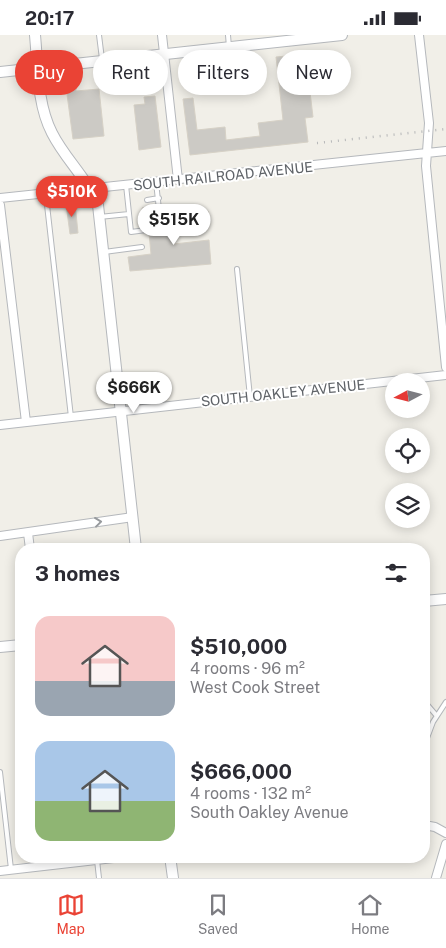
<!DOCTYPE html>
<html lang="en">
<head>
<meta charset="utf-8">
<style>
	body { margin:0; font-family:"Public Sans",sans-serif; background:#f7f7f7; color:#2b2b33; height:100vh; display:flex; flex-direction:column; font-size:19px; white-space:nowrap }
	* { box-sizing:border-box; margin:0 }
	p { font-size:16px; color:#7c7c81 }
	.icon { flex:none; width:28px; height:28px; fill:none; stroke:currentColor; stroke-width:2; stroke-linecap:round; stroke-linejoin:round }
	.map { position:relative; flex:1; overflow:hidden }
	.details { position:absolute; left:15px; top:508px; width:415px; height:320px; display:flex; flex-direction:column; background:#fff; border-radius:20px; box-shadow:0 2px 12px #0003 }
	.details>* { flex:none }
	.banner { position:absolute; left:15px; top:15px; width:416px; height:45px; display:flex; gap:10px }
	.needle { width:32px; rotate:263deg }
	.tools { position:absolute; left:385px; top:338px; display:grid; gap:10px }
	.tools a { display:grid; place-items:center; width:45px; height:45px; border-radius:50%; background:#fff; box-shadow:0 2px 12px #0003; font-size:25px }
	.price { position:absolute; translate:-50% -42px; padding:0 11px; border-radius:18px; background:#fff; color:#222; font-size:16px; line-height:32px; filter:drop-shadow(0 1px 2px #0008) }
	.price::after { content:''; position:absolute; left:50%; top:30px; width:15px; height:11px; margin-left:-8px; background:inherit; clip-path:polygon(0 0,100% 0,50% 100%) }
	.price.current { background:#ea4335; color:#fff }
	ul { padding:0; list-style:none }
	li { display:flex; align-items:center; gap:15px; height:125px; padding:0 20px }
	li span { display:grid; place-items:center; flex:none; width:140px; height:100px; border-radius:15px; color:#555 }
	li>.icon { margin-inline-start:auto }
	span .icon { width:60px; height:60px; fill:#fffc; stroke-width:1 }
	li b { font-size:21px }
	h2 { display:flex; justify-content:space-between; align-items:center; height:60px; padding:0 20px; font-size:21px }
	.tag { padding:0 18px; border-radius:22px; background:#fff; box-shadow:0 2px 12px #0003; font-size:18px; line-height:45px }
	.tag.current { background:#ea4335; color:#fff }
	.status { display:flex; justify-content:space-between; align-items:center; height:35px; padding:0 25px; background:#fff; direction:ltr }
	.status svg { height:14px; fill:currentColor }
	.menu { display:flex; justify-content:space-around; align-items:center; height:70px; border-top:1px solid #e1e1e2; background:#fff; font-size:14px; color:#7c7c81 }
	.menu a { display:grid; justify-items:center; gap:2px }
	.menu .current { color:#ea4335 }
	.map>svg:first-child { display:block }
	.building { fill:#cccac5; stroke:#d6d1c6 }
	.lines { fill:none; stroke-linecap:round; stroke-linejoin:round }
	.service-casing { stroke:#b5b8bc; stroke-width:6 }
	.minor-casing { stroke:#b5b8bc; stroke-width:10 }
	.tertiary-casing { stroke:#b5b8bc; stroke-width:12 }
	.service { stroke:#fff; stroke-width:4 }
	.minor { stroke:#fff; stroke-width:8 }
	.tertiary { stroke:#fff; stroke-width:10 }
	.rail { stroke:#b6b7b8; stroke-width:2.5; stroke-dasharray:1 6; stroke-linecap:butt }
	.oneway { stroke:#979a9d }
	.labels { text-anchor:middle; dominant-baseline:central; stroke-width:4; stroke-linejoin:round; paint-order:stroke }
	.street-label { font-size:14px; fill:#5f6368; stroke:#fff }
</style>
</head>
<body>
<div class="status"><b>20:17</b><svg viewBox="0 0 49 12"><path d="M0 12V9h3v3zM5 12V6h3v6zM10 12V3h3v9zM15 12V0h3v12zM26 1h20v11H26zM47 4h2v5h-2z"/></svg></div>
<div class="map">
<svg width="446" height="843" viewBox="0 0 446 843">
	<rect width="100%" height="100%" fill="#f1efe8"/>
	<path class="building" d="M328 17 330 38 308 40 313 82 305 83 308 107 190 120 183 64 193 63 197 95 225 92 226 105 260 101 258 88 283 85 276 22Z
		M76 51V56L99 54 104 101 73 104 66 52Z
		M155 61 161 112 139 115 134 70 145 69 144 62Z
		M75 168 78 198 70 199 66 169Z
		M155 170 157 190 145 191 142 173Z
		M208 176 209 189 172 193 174 209 209 205 211 229 130 236 128 222 151 219 149 198 164 196 163 181Z"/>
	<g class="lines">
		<g class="service-casing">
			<path id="service" d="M99 0 102 24
				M228 0 229 12
				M126 150 131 197 161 193 156 147
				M46 161 71 382
				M147 165 159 163
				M99 182 129 179
				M104 217 142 212
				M237 234 250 362
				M424 666 436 680
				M424 711 433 687 446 667
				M0 737 11 834
				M97 825 99 843"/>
		</g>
		<g class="minor-casing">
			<path id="minor" d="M162 0 178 145
				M419 0 429 88 426 131 446 332
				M0 163 446 116
				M0 170 26 387
				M0 390 446 340
				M28 498 30 514
				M0 501 133 482
				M424 790 435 792 446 798
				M0 836 131 821
				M436 843 446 809"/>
		</g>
		<g class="tertiary-casing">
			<path id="tertiary" d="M35 0C38 32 37 69 52 98 65 124 87 143 98 170L136 514
				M0 37 342 0
				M424 566 446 564
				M0 612 21 610
				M170 821 173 843"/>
		</g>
		<use href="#service" class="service"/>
		<use href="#minor" class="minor"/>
		<use href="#tertiary" class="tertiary"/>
		<path class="rail" d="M317 108 446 94"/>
	</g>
	<defs><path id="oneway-chevron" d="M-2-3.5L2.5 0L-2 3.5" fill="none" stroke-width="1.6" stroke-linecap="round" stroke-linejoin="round" transform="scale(1.25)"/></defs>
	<use class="oneway" href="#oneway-chevron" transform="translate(98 487) rotate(-7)"/>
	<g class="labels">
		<g class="street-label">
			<text transform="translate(223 141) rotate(-6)">SOUTH RAILROAD AVENUE</text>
			<text transform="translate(283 358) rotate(-6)">SOUTH OAKLEY AVENUE</text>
		</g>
	</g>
</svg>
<div class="tools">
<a><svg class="needle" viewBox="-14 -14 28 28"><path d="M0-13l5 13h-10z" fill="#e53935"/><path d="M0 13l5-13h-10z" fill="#7c7c81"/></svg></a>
<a><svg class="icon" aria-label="locate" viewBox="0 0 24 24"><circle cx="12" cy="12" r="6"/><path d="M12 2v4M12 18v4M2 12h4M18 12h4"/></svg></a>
<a><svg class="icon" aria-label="layers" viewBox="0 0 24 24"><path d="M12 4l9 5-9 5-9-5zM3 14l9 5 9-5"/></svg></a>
</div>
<b class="price current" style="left:72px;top:183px">$510K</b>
<b class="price" style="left:174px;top:211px">$515K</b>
<b class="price" style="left:134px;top:379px">$666K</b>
<div class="banner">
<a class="tag current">Buy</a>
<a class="tag">Rent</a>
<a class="tag">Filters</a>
<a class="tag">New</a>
</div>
<section class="details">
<h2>3 homes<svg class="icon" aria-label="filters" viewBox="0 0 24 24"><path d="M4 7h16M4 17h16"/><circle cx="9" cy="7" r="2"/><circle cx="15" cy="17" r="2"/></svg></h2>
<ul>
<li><span style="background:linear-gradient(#f6c9c9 65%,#9aa5b1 0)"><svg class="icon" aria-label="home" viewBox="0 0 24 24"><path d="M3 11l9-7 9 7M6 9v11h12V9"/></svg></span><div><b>$510,000</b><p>4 rooms · 96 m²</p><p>West Cook Street</p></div></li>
<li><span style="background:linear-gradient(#a9c7e8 60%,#8fb573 0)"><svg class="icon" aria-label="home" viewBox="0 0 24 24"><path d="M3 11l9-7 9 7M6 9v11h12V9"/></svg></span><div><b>$666,000</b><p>4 rooms · 132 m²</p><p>South Oakley Avenue</p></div></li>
</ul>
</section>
</div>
<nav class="menu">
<a class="current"><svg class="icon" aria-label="map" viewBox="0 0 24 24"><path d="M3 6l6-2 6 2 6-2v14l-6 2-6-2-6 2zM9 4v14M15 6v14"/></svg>Map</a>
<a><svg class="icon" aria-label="saved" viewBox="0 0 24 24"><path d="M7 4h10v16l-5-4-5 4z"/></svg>Saved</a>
<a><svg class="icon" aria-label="home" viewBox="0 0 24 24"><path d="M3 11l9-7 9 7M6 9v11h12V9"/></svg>Home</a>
</nav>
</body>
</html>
